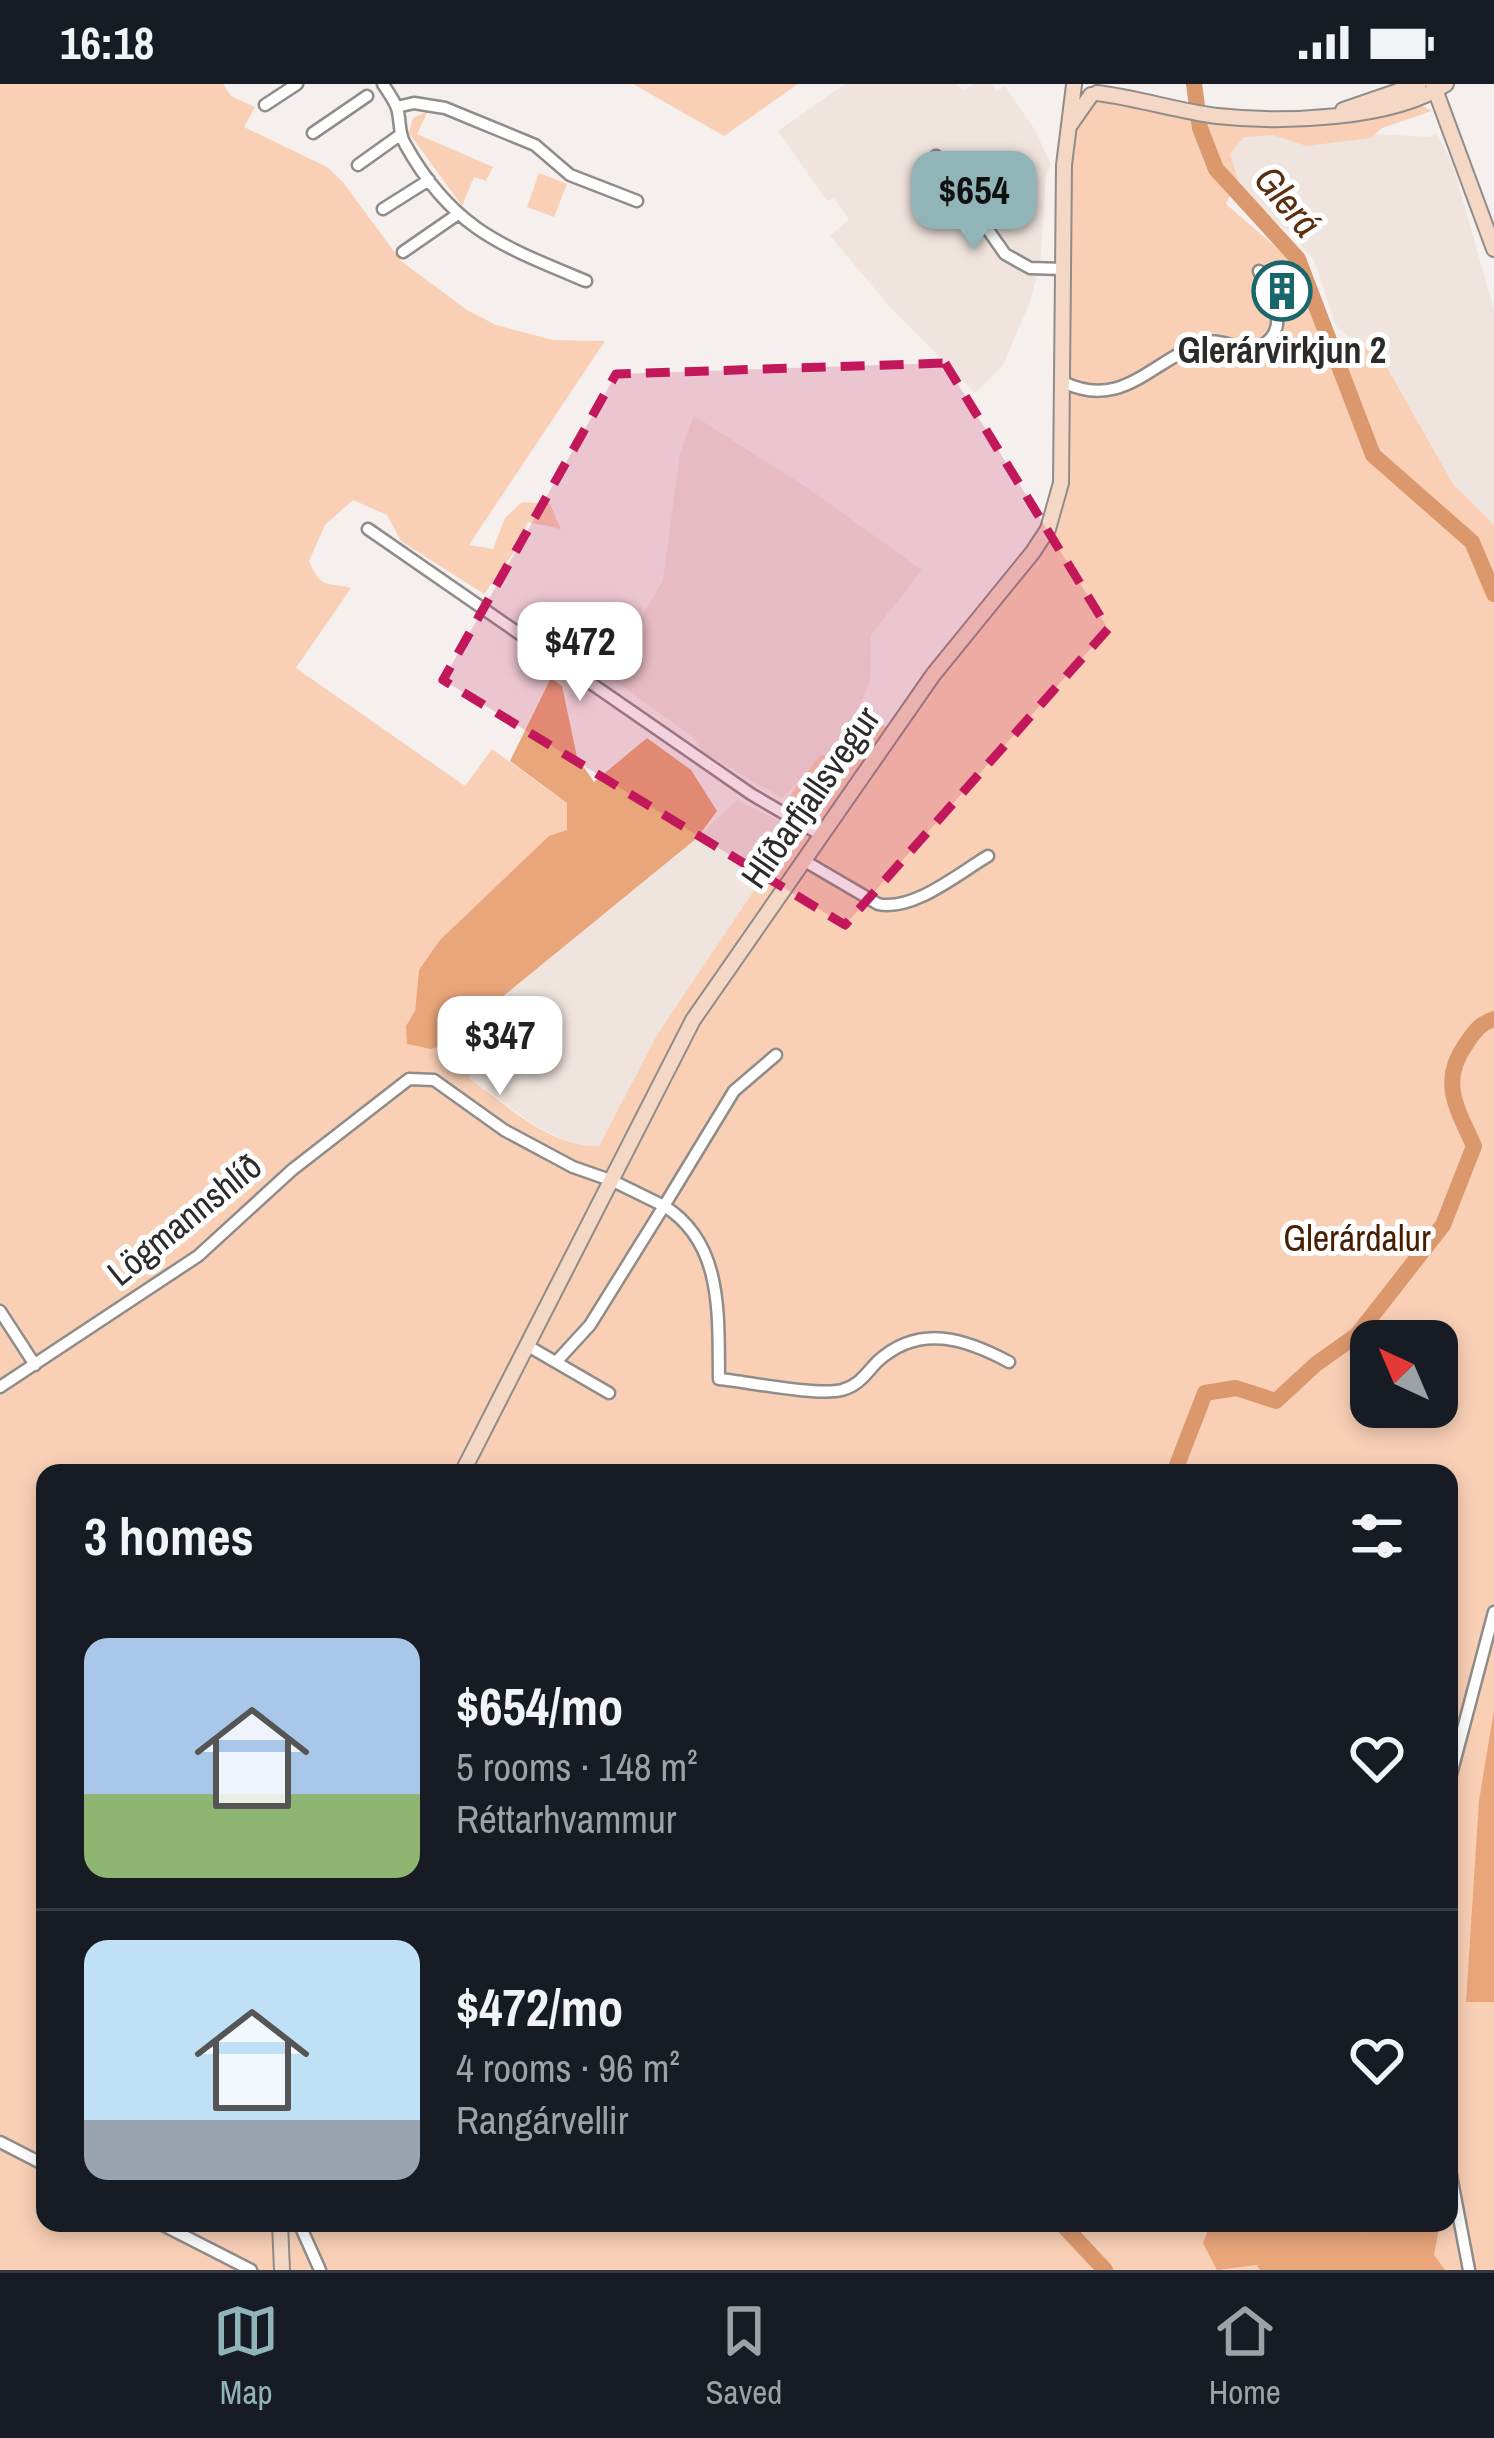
<!DOCTYPE html>
<html lang="en">
<head>
<meta charset="utf-8">
<style>
	body { margin:0; font-family:"Archivo Narrow",sans-serif; background:#20242c; color:#f1f3f6; height:100vh; display:flex; flex-direction:column; font-size:45px; white-space:nowrap }
	* { box-sizing:border-box; margin:0 }
	p { font-size:39px; color:#9ea1a6 }
	.icon { flex:none; width:66px; height:66px; fill:none; stroke:currentColor; stroke-width:2; stroke-linecap:round; stroke-linejoin:round }
	.map { position:relative; flex:1; overflow:hidden }
	.drawer { position:absolute; left:36px; top:1380px; width:1422px; height:768px; display:flex; flex-direction:column; background:#171b24; border-radius:24px; box-shadow:0 6px 18px #0003 }
	.drawer>* { flex:none }
	.needle { width:78px; rotate:316deg }
	.buttons { position:absolute; left:1350px; top:1236px; display:grid; gap:24px }
	.buttons a { display:grid; place-items:center; width:108px; height:108px; border-radius:24px; background:#171b24; box-shadow:0 6px 18px #0003; font-size:60px }
	.price { position:absolute; translate:-50% -102px; padding:0 27px; border-radius:24px; background:#fff; color:#222; font-size:39px; line-height:78px; filter:drop-shadow(0 3px 6px #0008) }
	.price::after { content:''; position:absolute; left:50%; top:72px; width:36px; height:27px; margin-left:-18px; background:inherit; clip-path:polygon(0 0,100% 0,50% 100%) }
	.price.active { background:#90b4b8; color:#111 }
	ul { padding:0; list-style:none }
	li { display:flex; align-items:center; gap:36px; height:300px; padding:0 48px }
	li+li { border-top:3px solid #363941 }
	li span { display:grid; place-items:center; flex:none; width:336px; height:240px; border-radius:24px; color:#555 }
	li>.icon { margin-inline-start:auto }
	span .icon { width:144px; height:144px; fill:#fffc; stroke-width:1 }
	li b { font-size:51px }
	h2 { display:flex; justify-content:space-between; align-items:center; height:144px; padding:0 48px; font-size:51px }
	.status { display:flex; justify-content:space-between; align-items:center; height:84px; padding:0 60px; background:#171b24; direction:ltr }
	.status svg { height:33px; fill:currentColor }
	.dock { display:flex; justify-content:space-around; align-items:center; height:168px; border-top:3px solid #363941; background:#171b24; font-size:33px; color:#9ea1a6 }
	.dock a { display:grid; justify-items:center; gap:6px }
	.dock .active { color:#90b4b8 }
	.map>svg:first-child { display:block }
	.built { fill:#f0e4de }
	.green { fill:#f9d0b6; fill-rule:evenodd }
	.forest { fill:#eaa67b }
	.lines { fill:none; stroke-linecap:round; stroke-linejoin:round }
	.river { stroke:#dc986d; stroke-width:16 }
	.street-casing { stroke:#908c8a; stroke-width:15 }
	.secondary-casing { stroke:#908c8a; stroke-width:18 }
	.street { stroke:#fff; stroke-width:10 }
	.secondary { stroke:#f4d7c4; stroke-width:14 }
	.marked { fill:#c2185b; fill-opacity:0.2; stroke:#c2185b; stroke-width:9; stroke-dasharray:24 15; stroke-linejoin:round }
	.labels { text-anchor:middle; dominant-baseline:central; stroke-width:10; stroke-linejoin:round; paint-order:stroke }
	.poi-label { font-size:36px; font-weight:bold; fill:#2d2b2a; stroke:#fff }
	.street-label { font-size:36px; fill:#2d2b2a; stroke:#fff }
	.park-label { font-size:36px; fill:#481e00; stroke:#fff }
	.water-label { font-size:39px; font-style:italic; fill:#5a2e0e; stroke:#fff }
</style>
</head>
<body>
<div class="status"><b>16:18</b><svg viewBox="0 0 49 12"><path d="M0 12V9h3v3zM5 12V6h3v6zM10 12V3h3v9zM15 12V0h3v12zM26 1h20v11H26zM47 4h2v5h-2z"/></svg></div>
<div class="map">
<svg width="1494" height="2186" viewBox="0 0 1494 2186">
	<rect width="100%" height="100%" fill="#f5f0ee"/>
	<path class="built" d="M845 0H957L963 7 973 0H991L997 7 1005 2 1035 46 1051 81 1046 90 1040 181 1030 218 1003 281 975 309 891 224 830 152 849 135 834 114 827 117 778 47Z
		M1259 43 1429 53 1436 49 1452 78 1494 226V441L1453 400 1379 269 1353 257 1336 242 1314 176 1292 151 1251 118 1222 84 1237 49Z
		M694 332 806 403 922 486 871 551 870 596 859 625 836 661 782 714 703 668 694 654 599 585 629 555 663 496 680 369Z
		M737 716 777 736 786 750 787 762 657 951 599 1062 577 1063 533 1040 469 993V981L442 962 697 754Z"/>
	<path class="green" d="M0 0H223L231 12 255 23 244 43 327 83 343 98 401 177 467 226 496 241 553 256 605 257 469 461 493 465 505 434 522 418 550 420 561 445 528 438 515 467 484 510 401 457 387 431 353 416 325 441 309 477C322 506 324 497 351 504L296 584 465 702 492 665 567 719V746L419 886 415 927 431 965 442 962 469 982V994C507 1021 551 1064 599 1062L657 951 782 765C777 720 794 704 821 671L840 672 868 634 897 648 1033 476 1054 443 1070 379 1068 67 1072 45 1096 14 1217 39 1260 40 1357 36 1420 20 1432 27 1382 44 1371 54 1307 62 1273 51 1244 53 1230 70 1238 95 1226 120 1284 170 1306 206 1326 260 1353 257 1379 269 1453 400 1494 441V2186H0ZM1371 1257H1437V1323H1371ZM45 1389H1449V2139H45Z
		M633 0H798L724 52Z
		M428 27 417 50 493 83 486 97 474 93 462 122 409 49 413 34Z
		M539 89 567 100 554 133 527 123Z"/>
	<path class="forest" d="M551 594 562 602 577 673 594 698 647 654 691 686 717 727 697 754 442 962 431 965 407 960 406 942 415 927 419 886 440 856 549 752 567 746V719L510 677Z
		M1494 1626V1918H1466L1479 1717Z
		M1211 2139H1352L1366 2149 1367 2139H1440L1434 2171 1445 2186H1260L1257 2181 1217 2186 1203 2159Z"/>
	<g class="lines">
		<path class="river" d="M1194 0 1200 44 1216 85 1298 175 1373 371 1472 458 1494 510
			M1174 1389 1205 1309 1236 1304 1276 1317 1316 1280 1357 1251 1443 1141 1474 1062C1457 1024 1439 998 1466 960 1475 947 1479 940 1494 935
			M1061 2139 1105 2186"/>
		<g class="street-casing">
			<path id="street" d="M383 0C388 8 394 16 397 24 401 37 398 48 405 60 452 145 502 162 586 197
				M265 21 297 0
				M397 23 414 19 445 24 535 61 570 91 637 117
				M313 49 367 12
				M936 72 1005 170 1030 184 1063 185
				M358 81 400 51
				M383 125 429 96
				M403 168 458 130
				M1063 298C1121 326 1149 280 1199 260 1223 249 1248 278 1269 256 1289 236 1268 208 1259 187
				M368 445 751 710 821 751
				M803 776 878 820C913 828 959 789 988 772
				M0 1227 35 1281
				M528 1262 609 1309
				M557 1277 590 1241 664 1122C724 1159 718 1232 719 1295 749 1298 816 1312 842 1306 860 1301 866 1289 878 1277 920 1239 966 1255 1009 1278
				M0 1303 198 1172 292 1086 409 995 434 996 504 1046 573 1083 613 1097 664 1122 734 1007 776 971
				M1449 1698 1494 1528
				M0 2058 45 2081
				M1449 2081 1469 2186
				M159 2139 251 2186
				M299 2139 320 2186"/>
		</g>
		<g class="secondary-casing">
			<path id="secondary" d="M1433 0 1494 165
				M1097 9C1138 14 1177 27 1217 32 1281 39 1392 36 1446 0
				M1343 26 1419 0
				M1070 41 1091 11
				M462 1389 693 936 933 591 1033 468 1048 445 1061 399 1064 81 1074 1
				M280 2139 282 2186"/>
		</g>
		<use href="#street" class="street"/>
		<use href="#secondary" class="secondary"/>
	</g>
	<path class="marked" d="M945 279 1108 545 845 841 443 596 616 290Z"/>
	<defs>
		<g id="building-ring" transform="scale(3)"><circle r="9.5" fill="#fff" stroke="#19666c" stroke-width="1.5"/><path d="M-4-6H4V6H1V3H-1V6H-4ZM-2.5-4.3h1.7v1.8h-1.7ZM.8-4.3h1.7v1.8H.8ZM-2.5-1h1.7V.8h-1.7ZM.8-1h1.7V.8H.8Z" fill="#19666c"/></g>
	</defs>
	<g fill-rule="evenodd">
		<use href="#building-ring" x="1282" y="207"/>
	</g>
	<g class="labels">
		<g class="poi-label">
			<text x="1282" y="266">Glerárvirkjun 2</text>
		</g>
		<g class="street-label">
			<text transform="translate(810 713) rotate(-55)">Hlíðarfjallsvegur</text>
			<text transform="translate(184 1135) rotate(-39)">Lögmannshlíð</text>
		</g>
		<g class="park-label">
			<text x="1357" y="1154">Glerárdalur</text>
		</g>
		<g class="water-label">
			<text transform="translate(1288 117) rotate(50)">Glerá</text>
		</g>
	</g>
</svg>
<div class="buttons">
<a><svg class="needle" viewBox="-14 -14 28 28"><path d="M0-13l5 13h-10z" fill="#e53935"/><path d="M0 13l5-13h-10z" fill="#9ea1a6"/></svg></a>
</div>
<b class="price active" style="left:974px;top:169px">$654</b>
<b class="price" style="left:580px;top:620px">$472</b>
<b class="price" style="left:500px;top:1014px">$347</b>
<section class="drawer">
<h2>3 homes<svg class="icon" aria-label="filters" viewBox="0 0 24 24"><path d="M4 7h16M4 17h16"/><circle cx="9" cy="7" r="2"/><circle cx="15" cy="17" r="2"/></svg></h2>
<ul>
<li><span style="background:linear-gradient(#a9c7e8 65%,#8fb573 0)"><svg class="icon" aria-label="home" viewBox="0 0 24 24"><path d="M3 11l9-7 9 7M6 9v11h12V9"/></svg></span><div><b>$654/mo</b><p>5 rooms · 148 m²</p><p>Réttarhvammur</p></div><svg class="icon" aria-label="heart" viewBox="0 0 24 24"><path d="M12 20l-8-8c-3-5 5-10 8-4 3-6 11-1 8 4z"/></svg></li>
<li><span style="background:linear-gradient(#bfe0f5 75%,#9aa5b1 0)"><svg class="icon" aria-label="home" viewBox="0 0 24 24"><path d="M3 11l9-7 9 7M6 9v11h12V9"/></svg></span><div><b>$472/mo</b><p>4 rooms · 96 m²</p><p>Rangárvellir</p></div><svg class="icon" aria-label="heart" viewBox="0 0 24 24"><path d="M12 20l-8-8c-3-5 5-10 8-4 3-6 11-1 8 4z"/></svg></li>
</ul>
</section>
</div>
<nav class="dock">
<a class="active"><svg class="icon" aria-label="map" viewBox="0 0 24 24"><path d="M3 6l6-2 6 2 6-2v14l-6 2-6-2-6 2zM9 4v14M15 6v14"/></svg>Map</a>
<a><svg class="icon" aria-label="saved" viewBox="0 0 24 24"><path d="M7 4h10v16l-5-4-5 4z"/></svg>Saved</a>
<a><svg class="icon" aria-label="home" viewBox="0 0 24 24"><path d="M3 11l9-7 9 7M6 9v11h12V9"/></svg>Home</a>
</nav>
</body>
</html>
